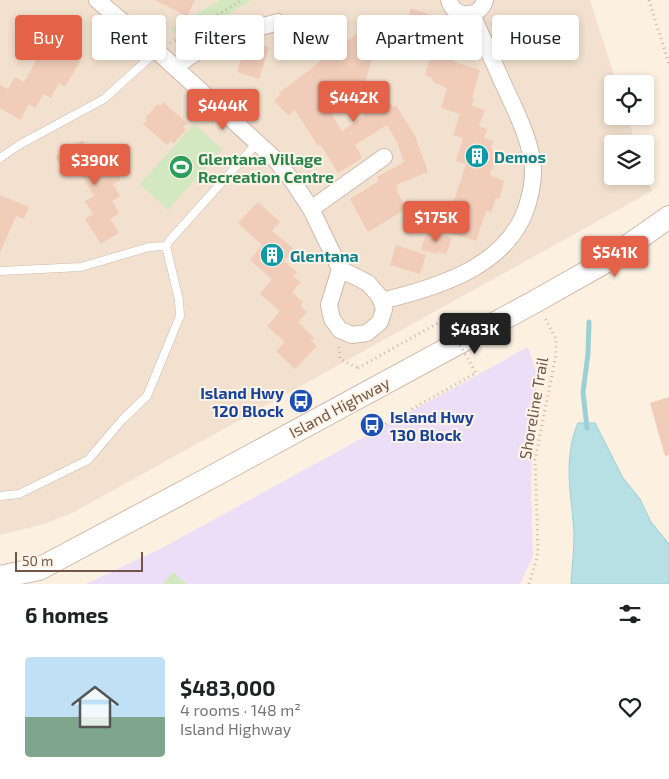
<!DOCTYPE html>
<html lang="en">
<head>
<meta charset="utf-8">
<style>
	body { margin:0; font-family:"Exo 2",sans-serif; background:#f6f6f6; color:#202124; height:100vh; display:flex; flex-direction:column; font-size:19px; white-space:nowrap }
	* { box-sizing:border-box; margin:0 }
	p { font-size:16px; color:#757577 }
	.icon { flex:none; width:28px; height:28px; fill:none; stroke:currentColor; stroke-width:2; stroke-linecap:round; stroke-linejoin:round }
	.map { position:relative; height:584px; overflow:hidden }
	.sheet { display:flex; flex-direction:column; background:#fff; flex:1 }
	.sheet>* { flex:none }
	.hud { position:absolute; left:15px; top:15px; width:640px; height:45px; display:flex; gap:10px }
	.fabs { position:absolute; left:604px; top:75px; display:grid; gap:10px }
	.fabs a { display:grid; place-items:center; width:50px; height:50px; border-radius:5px; background:#fff; box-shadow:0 2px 8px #0003; font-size:25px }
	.scale { position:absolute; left:15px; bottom:12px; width:128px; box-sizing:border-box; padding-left:5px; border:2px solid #725548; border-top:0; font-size:14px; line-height:18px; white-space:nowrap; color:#725548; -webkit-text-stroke:4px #fff4e7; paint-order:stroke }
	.price { position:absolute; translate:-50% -42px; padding:0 11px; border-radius:5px; background:#e46247; color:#fff; font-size:16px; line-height:32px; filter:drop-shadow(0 1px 2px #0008) }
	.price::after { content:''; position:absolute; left:50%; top:30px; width:15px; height:11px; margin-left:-8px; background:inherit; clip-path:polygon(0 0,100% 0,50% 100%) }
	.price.current { background:#222; color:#fff }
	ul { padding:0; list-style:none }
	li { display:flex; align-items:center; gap:15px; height:125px; padding:0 25px }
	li+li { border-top:1px solid #e0e0e0 }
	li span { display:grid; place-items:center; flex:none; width:140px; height:100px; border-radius:5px; color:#555 }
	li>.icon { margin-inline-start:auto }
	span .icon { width:60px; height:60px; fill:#fffc; stroke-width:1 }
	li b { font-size:21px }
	h2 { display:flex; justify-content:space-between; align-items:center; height:60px; padding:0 25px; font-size:21px }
	.chip { padding:0 18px; border-radius:5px; background:#fff; box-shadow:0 2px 8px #0003; font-size:18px; line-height:45px }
	.chip.current { background:#e46247; color:#fff }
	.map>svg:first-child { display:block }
	.residential { fill:#f3e1cf }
	.education { fill:#eddef8 }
	.green { fill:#d3e8c0 }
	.water { fill:#b6e0e4; stroke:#9dd0d6 }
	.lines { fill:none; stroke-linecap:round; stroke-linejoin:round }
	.stream { stroke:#9dd0d6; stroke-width:5 }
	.building { fill:#f0ccb9; fill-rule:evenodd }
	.service-casing { stroke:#ceb9ab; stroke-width:9 }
	.minor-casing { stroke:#ceb9ab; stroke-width:18 }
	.secondary-casing { stroke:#d1b8a8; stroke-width:24 }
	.path { stroke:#d5b09d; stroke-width:3; stroke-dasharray:1 4; stroke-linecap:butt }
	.service { stroke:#fff; stroke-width:8 }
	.minor { stroke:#fff; stroke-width:16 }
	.secondary { stroke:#fff; stroke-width:22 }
	.path-bridge { stroke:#d5b09d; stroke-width:3; stroke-dasharray:1 4; stroke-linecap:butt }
	.labels { text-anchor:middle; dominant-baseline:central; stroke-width:4; stroke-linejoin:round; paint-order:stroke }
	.culture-label { font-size:16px; font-weight:bold; fill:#0d838f; stroke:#fff4e7; text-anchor:start }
	.leisure-label { font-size:16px; font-weight:bold; fill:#27864d; stroke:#fff4e7; text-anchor:start }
	.transit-label { font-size:16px; font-weight:bold; fill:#164399; stroke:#fff4e7; text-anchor:end }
	.street-label { font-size:16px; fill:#725548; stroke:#fff4e7 }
</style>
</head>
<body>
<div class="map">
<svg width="669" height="584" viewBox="0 0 669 584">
	<rect width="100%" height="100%" fill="#fcf0e1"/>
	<path class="residential" d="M0 0H220L171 29 184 41 252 0H590L617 84H612V116H627L636 144H612V176H645V170L652 191 74 512 44 524 0 535Z"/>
	<path class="education" d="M528 347 537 374 531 482 533 556 520 584H86L162 548Z"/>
	<path class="green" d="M220 0H252L184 41 171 29Z
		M194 124 222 149 168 210 140 184Z
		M173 572 187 584H163Z"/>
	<path class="water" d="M578 423H595L623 478 640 499 651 522 669 544V584H571C572 567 574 550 574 534 572 495 562 461 578 423Z"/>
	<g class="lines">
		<path class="stream" d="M587 428 583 392 588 354 589 322"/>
	</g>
	<path class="building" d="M155 0H195L187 16Z
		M411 8 447 21 446 25 453 27 449 42 458 44 454 62 480 70 472 98 474 99 472 106 485 110 479 126 487 129 484 138 493 141 491 149 498 152 490 175 504 181 499 199 496 198 491 212 486 211 476 241 444 231 466 164 456 161 463 138 453 135 460 114 441 108 447 88 433 82 432 78 425 75 430 58 425 56 428 45 426 44 429 33 414 28 416 24 407 21Z
		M54 22 82 38 73 55 81 60 65 87 59 83 51 98 44 94 35 108 29 104 20 120 0 108V85L8 89 15 77 24 82 48 40 44 38Z
		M372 22 369 47 375 49 360 99 381 87 393 107 396 105 415 136 428 172 396 185 398 190 397 191 406 209 368 232 350 199 379 181 377 177 404 162 397 142 387 125 355 145 362 158 338 173 321 145 318 146 295 110 289 116 274 101 281 94 279 93ZM347 84 365 115 342 131 324 102Z
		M247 41H250L269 47 259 79 237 72Z
		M163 102 187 123 183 127 186 130 174 143 171 141 167 145 143 124 147 120 145 118 158 104 160 106Z
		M83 140 92 155 102 149 121 180 113 184 120 196 112 201 119 213 110 219 119 233 101 244 85 219 93 214 85 201 94 196 77 168 66 175 55 156Z
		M0 195 29 207 24 219 16 216 0 253Z
		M258 202 280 222 272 231 294 249 284 261 297 272 293 276 301 282 292 292 303 302 300 306 307 312 298 322 314 338 311 341 317 346 295 369 276 351 285 342 267 326 280 311 260 294 272 279 250 260 262 245 238 223Z
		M427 230 452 238 446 254 438 252 437 254 421 250Z
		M396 245 426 255 420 274 390 265Z
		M669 397V455L665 456 650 403Z"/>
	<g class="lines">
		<g class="service-casing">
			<path id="service" d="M0 158 19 145 104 99 157 51
				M0 271 81 267 149 247 166 246
				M0 496 19 494 88 460 122 420 147 396 180 316 179 300 166 246 170 240 258 142"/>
		</g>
		<g class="minor-casing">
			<path id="minor" d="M97 0 157 51 276 160 294 183 311 209 340 269 368 283 380 297 384 309 380 322 367 333 352 335 340 330 332 319 329 305 340 269
				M449 0C454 19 480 19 485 0
				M175 67 212 41 278 22
				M311 209 384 157
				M381 301C440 287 513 265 529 199 533 184 535 170 531 154 526 132 516 111 506 90 495 65 483 40 472 14"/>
		</g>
		<g class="secondary-casing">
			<path id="secondary" d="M0 577 39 569 206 480 536 301 605 262 669 217"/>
		</g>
		<path class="path" d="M649 0 669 64
			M170 43 242 0
			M339 347 340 359 358 368
			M529 584 537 558 538 549 535 460 556 355V339L545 318"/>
		<use href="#service" class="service"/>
		<use href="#minor" class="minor"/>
		<use href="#secondary" class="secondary"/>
		<path class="path-bridge" d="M358 368 445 319 476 373 378 428"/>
	</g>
	<defs>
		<g id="building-disc" transform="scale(1.25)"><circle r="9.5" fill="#0f9aa8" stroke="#fff4e7"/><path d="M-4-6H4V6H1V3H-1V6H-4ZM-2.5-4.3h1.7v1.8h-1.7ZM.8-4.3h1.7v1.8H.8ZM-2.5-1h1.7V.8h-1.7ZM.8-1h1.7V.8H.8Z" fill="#fff"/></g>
		<g id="stadium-disc" transform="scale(1.25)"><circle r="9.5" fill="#2e9e5b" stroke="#fff4e7"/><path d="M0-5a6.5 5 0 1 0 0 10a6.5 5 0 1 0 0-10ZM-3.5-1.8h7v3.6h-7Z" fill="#fff"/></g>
		<g id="bus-disc" transform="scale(1.25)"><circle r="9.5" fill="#1a4fb4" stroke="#fff4e7"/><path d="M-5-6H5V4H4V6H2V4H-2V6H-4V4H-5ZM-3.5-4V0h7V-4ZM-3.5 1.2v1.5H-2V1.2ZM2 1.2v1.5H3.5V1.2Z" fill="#fff"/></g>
	</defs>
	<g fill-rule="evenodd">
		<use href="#building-disc" x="477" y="156"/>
		<use href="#stadium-disc" x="181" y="167"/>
		<use href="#building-disc" x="272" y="255"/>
		<use href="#bus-disc" x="301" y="401"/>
		<use href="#bus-disc" x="372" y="425"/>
	</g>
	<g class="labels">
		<g class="culture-label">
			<text x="494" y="156">Demos</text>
			<text x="290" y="255">Glentana</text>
		</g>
		<g class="leisure-label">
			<text x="198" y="158">Glentana Village<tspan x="198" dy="18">Recreation Centre</tspan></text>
		</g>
		<g class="transit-label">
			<text x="284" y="392">Island Hwy<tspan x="284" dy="18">120 Block</tspan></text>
			<text x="390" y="416" text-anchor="start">Island Hwy<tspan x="390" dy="18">130 Block</tspan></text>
		</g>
		<g class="street-label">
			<text transform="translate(339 407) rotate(-28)">Island Highway</text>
			<text transform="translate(533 408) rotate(-80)">Shoreline Trail</text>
		</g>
	</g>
</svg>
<div class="fabs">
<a><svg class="icon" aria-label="locate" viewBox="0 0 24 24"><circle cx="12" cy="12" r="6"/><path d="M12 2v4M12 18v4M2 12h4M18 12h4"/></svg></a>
<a><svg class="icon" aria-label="layers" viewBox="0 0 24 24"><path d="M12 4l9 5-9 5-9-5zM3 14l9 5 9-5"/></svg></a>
</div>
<div class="scale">50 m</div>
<b class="price" style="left:354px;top:123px">$442K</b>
<b class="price" style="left:223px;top:131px">$444K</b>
<b class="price" style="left:95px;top:186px">$390K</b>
<b class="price" style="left:436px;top:243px">$175K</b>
<b class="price" style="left:615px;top:278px">$541K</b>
<b class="price current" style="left:475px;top:355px">$483K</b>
<div class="hud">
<a class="chip current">Buy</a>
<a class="chip">Rent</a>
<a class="chip">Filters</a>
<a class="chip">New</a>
<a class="chip">Apartment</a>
<a class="chip">House</a>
</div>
</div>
<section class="sheet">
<h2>6 homes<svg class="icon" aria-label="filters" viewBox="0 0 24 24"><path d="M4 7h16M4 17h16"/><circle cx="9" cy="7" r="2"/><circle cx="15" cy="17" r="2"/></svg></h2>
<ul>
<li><span style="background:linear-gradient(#bfe0f5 60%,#7fa58c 0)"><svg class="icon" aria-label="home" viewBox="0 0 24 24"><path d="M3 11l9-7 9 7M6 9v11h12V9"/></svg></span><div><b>$483,000</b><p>4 rooms · 148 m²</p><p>Island Highway</p></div><svg class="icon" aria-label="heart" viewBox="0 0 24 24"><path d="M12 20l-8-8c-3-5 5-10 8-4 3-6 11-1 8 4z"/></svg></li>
</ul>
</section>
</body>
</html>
